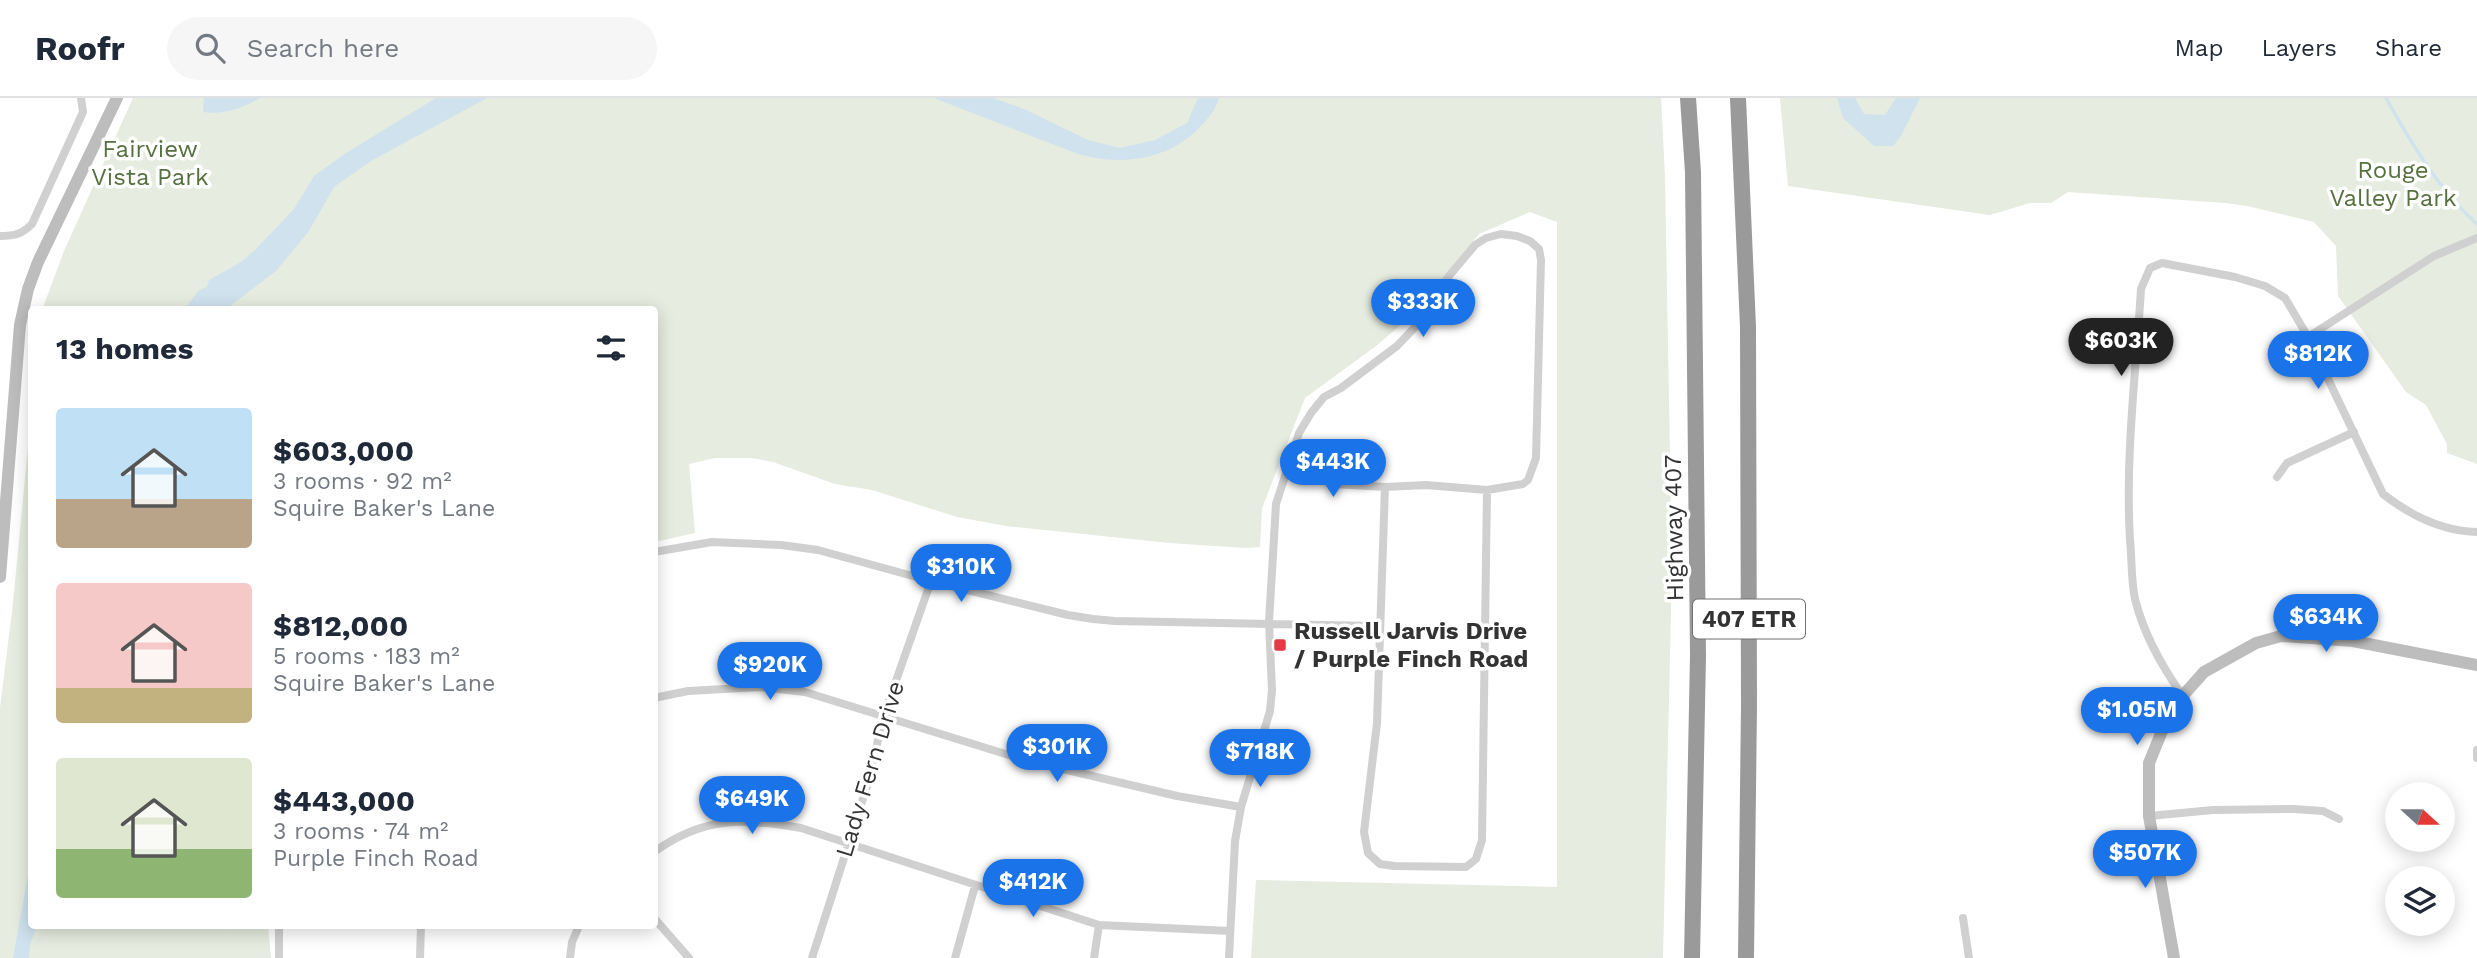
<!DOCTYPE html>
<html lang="en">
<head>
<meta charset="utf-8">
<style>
	body { margin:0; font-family:"Work Sans",sans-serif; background:#f6f6f7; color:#1f2937; height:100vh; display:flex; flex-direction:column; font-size:26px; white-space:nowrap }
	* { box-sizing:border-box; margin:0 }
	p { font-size:23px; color:#747a83 }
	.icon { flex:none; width:38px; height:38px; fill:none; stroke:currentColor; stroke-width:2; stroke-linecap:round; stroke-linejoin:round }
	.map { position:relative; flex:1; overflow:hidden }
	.details { position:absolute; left:28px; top:208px; width:630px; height:623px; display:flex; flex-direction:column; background:#fff; border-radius:7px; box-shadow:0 4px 18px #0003 }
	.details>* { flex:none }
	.needle { width:46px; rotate:111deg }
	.fabs { position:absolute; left:2385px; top:684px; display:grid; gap:14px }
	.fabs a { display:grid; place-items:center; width:70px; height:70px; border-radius:50%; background:#fff; box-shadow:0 4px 18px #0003; font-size:35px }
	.price { position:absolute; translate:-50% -60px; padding:0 16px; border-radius:24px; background:#1a73e8; color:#fff; font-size:23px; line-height:46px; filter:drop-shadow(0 2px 4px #0008) }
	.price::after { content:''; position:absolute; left:50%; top:42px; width:21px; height:16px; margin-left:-10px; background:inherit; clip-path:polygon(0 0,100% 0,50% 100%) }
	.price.on { background:#222; color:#fff }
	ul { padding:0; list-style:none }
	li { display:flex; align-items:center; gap:21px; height:175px; padding:0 28px }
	li span { display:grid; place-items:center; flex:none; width:196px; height:140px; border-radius:7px; color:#555 }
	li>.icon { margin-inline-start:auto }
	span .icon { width:84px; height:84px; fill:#fffc; stroke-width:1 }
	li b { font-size:30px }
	h2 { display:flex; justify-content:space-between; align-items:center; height:84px; padding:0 28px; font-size:30px }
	header { display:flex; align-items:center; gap:42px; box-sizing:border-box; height:98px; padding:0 35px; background:#fff; border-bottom:2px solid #e0e1e3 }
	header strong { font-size:33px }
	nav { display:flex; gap:38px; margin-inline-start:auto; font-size:24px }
	.search { width:490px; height:63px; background:#f6f6f7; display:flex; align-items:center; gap:18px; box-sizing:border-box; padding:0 24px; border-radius:38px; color:#747a83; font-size:26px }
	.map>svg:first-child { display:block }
	.green { fill:#e6ecdf }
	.water { fill:#cfe2ee }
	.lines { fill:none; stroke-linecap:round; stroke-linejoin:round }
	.stream { stroke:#cfe2ee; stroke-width:3.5 }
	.street { stroke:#d0d0d0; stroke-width:8 }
	.secondary { stroke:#bdbdbd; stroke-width:12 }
	.highway { stroke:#9a9a9a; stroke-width:16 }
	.poi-dot { fill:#e63946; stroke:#fff; stroke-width:2.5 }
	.labels { text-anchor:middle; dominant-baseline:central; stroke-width:7; stroke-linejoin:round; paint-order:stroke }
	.shield { fill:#fff; stroke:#707070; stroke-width:2 }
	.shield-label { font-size:23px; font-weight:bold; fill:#333 }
	.park-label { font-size:24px; fill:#56703f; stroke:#fff }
	.street-label { font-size:24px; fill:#333; stroke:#fff }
	.poi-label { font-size:24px; font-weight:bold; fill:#333; stroke:#fff; text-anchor:start }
</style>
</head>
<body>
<header>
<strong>Roofr</strong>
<div class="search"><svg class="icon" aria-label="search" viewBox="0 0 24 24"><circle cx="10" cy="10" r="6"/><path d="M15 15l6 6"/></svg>Search here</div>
<nav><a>Map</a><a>Layers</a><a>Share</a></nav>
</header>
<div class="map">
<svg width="2477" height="860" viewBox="0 0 2477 860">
	<rect width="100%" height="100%" fill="#fff"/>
	<path class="green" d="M133 0H1661L1665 79 1672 470 1663 860H1251L1256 782 1557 789V124L1530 114 1479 136 1417 213 1376 248 1305 300 1262 410 1260 449 1245 450 1170 445 1006 428 957 419 872 392 835 386 773 364 752 360H715L689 366 695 435 655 444 654 212H42L64 153Z
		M1780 0H2477V366L2447 355V346L2426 307 2406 294 2338 198 2336 148 2314 124 2247 108 2225 105 2068 94 2051 105H2030L1990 117 1788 88Z
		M31 317 32 828H230V832L233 828H268L271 860H0V610L13 505Z"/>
	<path class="water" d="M204 0H260C242 10 225 17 203 14Z
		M436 0H487L371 63 334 89 309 133 276 173 225 212H184L199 192 207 189 209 182 241 164 256 151 294 111 314 78 346 55Z
		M934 0H993L1024 11 1088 42 1120 50 1155 42 1187 25 1198 0H1219C1216 12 1206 23 1197 32 1165 63 1119 68 1078 56Z
		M1837 0H1855L1864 16 1885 17 1896 0H1920L1901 38 1893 48H1874L1843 20Z
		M31 760 32 828H37L30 846 29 860H13Z"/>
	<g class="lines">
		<path class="stream" d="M2386 0C2411 45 2439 92 2477 126"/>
		<path class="street" d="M0 138C15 138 22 136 32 126L83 14 81 0
			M2308 239 2434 158 2477 140
			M2277 379 2287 365 2354 334
			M1385 389 1377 625 1364 734 1368 755 1380 766 1394 768 1466 769 1476 761 1482 742 1487 392
			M654 454 712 444 781 447 818 452 931 483 1068 517 1093 521 1115 523 1380 528
			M2182 597C2161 567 2144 537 2135 501 2131 483 2132 461 2130 442 2125 359 2136 274 2141 191L2150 170 2162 165 2235 179 2265 188 2285 200 2308 239 2383 396C2411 418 2441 433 2477 434
			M654 600 688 593 761 589 805 594 1025 662 1177 698 1241 709
			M2477 652V660
			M2149 718 2213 712 2293 711 2323 713 2339 721
			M654 754C704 718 744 720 801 730L1099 827 1230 833
			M654 820 689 860
			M1963 820 1969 860
			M279 828V860
			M420 860 421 828
			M570 860 572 844 579 828
			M812 860 867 688 884 617 931 483
			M955 860 975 788
			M1094 860 1099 827
			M1229 860 1235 743 1241 709 1270 613 1272 592 1269 524 1276 406 1299 335 1311 315 1324 299 1341 290 1397 248 1418 226 1449 178 1475 147 1486 140 1501 136 1517 138 1530 143 1539 151 1541 162 1536 360 1528 382 1523 386 1487 392 1426 387 1385 389 1334 386 1288 371"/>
		<path class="secondary" d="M0 479 20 227 28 191 38 164 117 0
			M2174 860 2149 718V665L2171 611 2204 574 2256 545 2281 538 2353 543 2477 567"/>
		<path class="highway" d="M1688 0 1693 74 1698 558 1692 860
			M1738 0 1748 229 1749 608 1746 860"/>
	</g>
	<rect class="poi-dot" x="1273" y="540" width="14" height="14" rx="3.5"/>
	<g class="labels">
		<rect class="shield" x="1693" y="501.5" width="112" height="39" rx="5"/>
		<g class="shield-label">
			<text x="1749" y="521">407 ETR</text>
		</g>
		<g class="park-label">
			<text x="150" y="51">Fairview<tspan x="150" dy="28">Vista Park</tspan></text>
			<text x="2393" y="72">Rouge<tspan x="2393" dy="28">Valley Park</tspan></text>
		</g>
		<g class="street-label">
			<text transform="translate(1674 430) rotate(-91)">Highway 407</text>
			<text transform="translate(870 671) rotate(-73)">Lady Fern Drive</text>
		</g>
		<g class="poi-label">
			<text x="1294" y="533">Russell Jarvis Drive<tspan x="1294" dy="28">/ Purple Finch Road</tspan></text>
		</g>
	</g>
</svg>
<div class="fabs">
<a><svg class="needle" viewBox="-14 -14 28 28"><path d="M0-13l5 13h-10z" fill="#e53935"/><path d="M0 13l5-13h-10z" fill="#747a83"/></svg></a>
<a><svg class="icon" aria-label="layers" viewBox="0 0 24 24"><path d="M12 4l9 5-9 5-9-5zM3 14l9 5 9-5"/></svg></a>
</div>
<b class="price" style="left:1423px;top:241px">$333K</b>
<b class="price on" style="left:2121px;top:280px">$603K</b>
<b class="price" style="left:2318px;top:293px">$812K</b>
<b class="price" style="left:1333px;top:401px">$443K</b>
<b class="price" style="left:961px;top:506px">$310K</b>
<b class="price" style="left:2326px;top:556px">$634K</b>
<b class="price" style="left:770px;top:604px">$920K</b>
<b class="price" style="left:2137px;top:649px">$1.05M</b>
<b class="price" style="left:1057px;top:686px">$301K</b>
<b class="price" style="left:1260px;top:691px">$718K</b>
<b class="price" style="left:752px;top:738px">$649K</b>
<b class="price" style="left:2145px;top:792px">$507K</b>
<b class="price" style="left:1033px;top:821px">$412K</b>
<section class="details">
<h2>13 homes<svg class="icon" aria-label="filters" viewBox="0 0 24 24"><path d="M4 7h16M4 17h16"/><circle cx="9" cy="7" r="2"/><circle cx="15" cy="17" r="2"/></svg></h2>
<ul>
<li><span style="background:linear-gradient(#bfe0f5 65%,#b9a48a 0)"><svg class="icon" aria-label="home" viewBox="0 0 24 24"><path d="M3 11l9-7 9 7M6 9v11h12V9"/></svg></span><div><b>$603,000</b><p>3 rooms · 92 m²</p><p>Squire Baker's Lane</p></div></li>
<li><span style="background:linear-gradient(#f6c9c9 75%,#c2b280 0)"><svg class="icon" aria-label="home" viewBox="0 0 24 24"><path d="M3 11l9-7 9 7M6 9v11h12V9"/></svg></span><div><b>$812,000</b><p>5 rooms · 183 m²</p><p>Squire Baker's Lane</p></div></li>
<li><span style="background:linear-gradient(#dfe7d0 65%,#8fb573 0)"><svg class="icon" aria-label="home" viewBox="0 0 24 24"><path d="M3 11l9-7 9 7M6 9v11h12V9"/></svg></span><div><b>$443,000</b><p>3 rooms · 74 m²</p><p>Purple Finch Road</p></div></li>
</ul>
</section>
</div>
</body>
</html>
